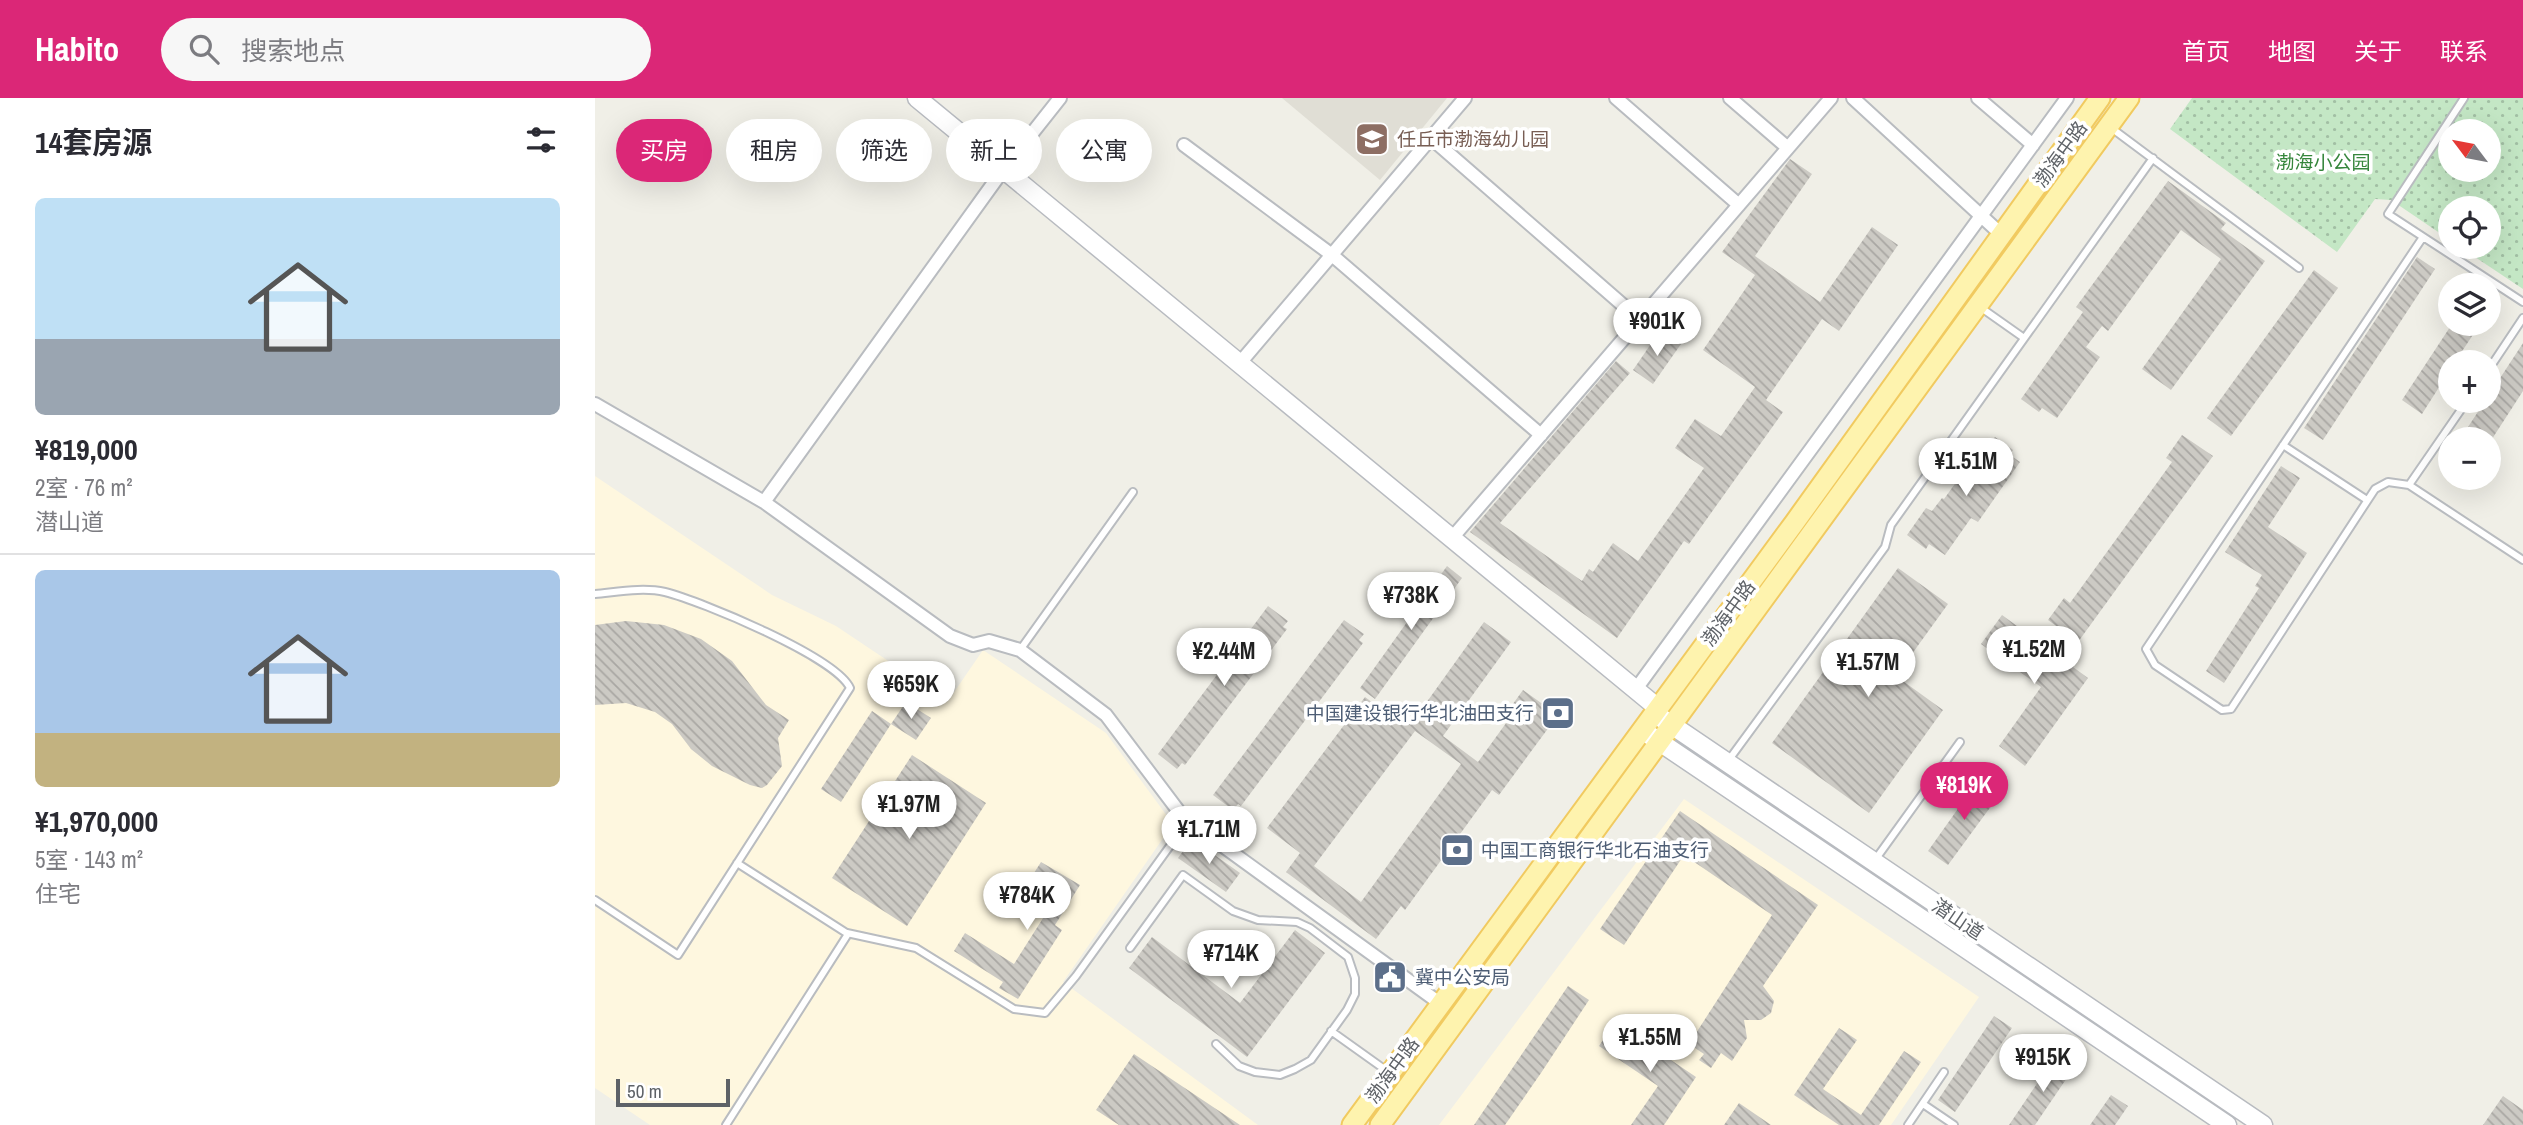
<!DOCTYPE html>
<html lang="zh">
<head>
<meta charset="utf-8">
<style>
	body { margin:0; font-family:"Archivo Narrow","Noto Sans SC",sans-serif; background:#f7f7f7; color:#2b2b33; height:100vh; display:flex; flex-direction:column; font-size:26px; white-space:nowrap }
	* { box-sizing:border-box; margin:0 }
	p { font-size:23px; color:#7c7c81 }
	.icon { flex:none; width:38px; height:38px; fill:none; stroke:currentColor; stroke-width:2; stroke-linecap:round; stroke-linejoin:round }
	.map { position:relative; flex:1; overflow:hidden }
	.drawer { display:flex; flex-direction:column; background:#fff; width:595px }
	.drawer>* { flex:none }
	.guide { position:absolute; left:21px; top:21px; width:665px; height:63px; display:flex; gap:14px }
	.needle { width:46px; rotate:302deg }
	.controls { position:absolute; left:1843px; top:21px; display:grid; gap:14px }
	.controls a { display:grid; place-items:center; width:63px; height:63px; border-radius:50%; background:#fff; box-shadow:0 7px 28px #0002; font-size:35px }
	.scale { position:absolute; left:21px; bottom:18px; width:114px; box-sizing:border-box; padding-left:7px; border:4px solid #5e6267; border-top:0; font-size:19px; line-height:24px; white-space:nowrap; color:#5e6267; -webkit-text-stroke:5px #fff; paint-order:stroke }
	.price { position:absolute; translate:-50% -60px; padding:0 16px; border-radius:24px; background:#fff; color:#222; font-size:23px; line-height:46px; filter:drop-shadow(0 2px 4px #0008) }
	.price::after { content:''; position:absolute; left:50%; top:42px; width:21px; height:16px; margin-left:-10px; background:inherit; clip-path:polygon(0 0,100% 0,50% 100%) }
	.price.on { background:#db2777; color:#fff }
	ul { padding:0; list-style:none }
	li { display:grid; align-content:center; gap:14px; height:371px; padding:0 35px }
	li+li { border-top:2px solid #e1e1e2 }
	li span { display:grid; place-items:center; height:217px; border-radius:10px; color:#555 }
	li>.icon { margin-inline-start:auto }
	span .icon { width:126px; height:126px; fill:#fffc; stroke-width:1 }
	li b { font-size:30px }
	h2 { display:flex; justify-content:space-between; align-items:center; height:84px; padding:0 35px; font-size:30px }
	.pill { padding:0 24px; border-radius:32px; background:#fff; box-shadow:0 7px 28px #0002; font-size:24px; line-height:63px }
	.pill.on { background:#db2777; color:#fff }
	header { display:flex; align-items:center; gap:42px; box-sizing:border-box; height:98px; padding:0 35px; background:#db2777; color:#fff }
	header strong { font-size:33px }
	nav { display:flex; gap:38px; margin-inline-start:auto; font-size:24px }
	.search { width:490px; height:63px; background:#f7f7f7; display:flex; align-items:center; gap:18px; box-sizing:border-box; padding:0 24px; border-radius:38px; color:#7c7c81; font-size:26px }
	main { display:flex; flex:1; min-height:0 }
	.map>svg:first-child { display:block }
	.commercial { fill:#fef7df }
	.education { fill:#e0ded5 }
	.park { fill:url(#park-dots); fill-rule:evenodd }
	.building { fill:url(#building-back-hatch); fill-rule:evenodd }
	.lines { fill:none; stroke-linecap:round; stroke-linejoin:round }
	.lane-casing { stroke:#b9bcc0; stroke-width:10 }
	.street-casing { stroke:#b9bcc0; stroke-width:16 }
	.secondary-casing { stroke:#b8bbc0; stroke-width:21 }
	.primary-casing { stroke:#f1ca60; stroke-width:23 }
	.lane { stroke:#fff; stroke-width:6 }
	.street { stroke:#fff; stroke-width:12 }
	.secondary { stroke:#fff; stroke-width:18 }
	.primary { stroke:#fef3ae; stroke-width:19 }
	.labels { text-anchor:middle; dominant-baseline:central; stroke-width:7; stroke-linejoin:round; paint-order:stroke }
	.education-label { font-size:19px; fill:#785e54; stroke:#fff; text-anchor:start }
	.street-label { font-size:19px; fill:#5e6267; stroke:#fff }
	.park-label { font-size:19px; fill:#36863c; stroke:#fff }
	.service-label { font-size:19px; fill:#4e5e75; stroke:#fff; text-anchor:start }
</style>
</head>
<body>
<header>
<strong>Habito</strong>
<div class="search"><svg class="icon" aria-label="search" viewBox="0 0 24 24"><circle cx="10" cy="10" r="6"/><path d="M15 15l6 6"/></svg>搜索地点</div>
<nav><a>首页</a><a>地图</a><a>关于</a><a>联系</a></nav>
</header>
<main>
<section class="drawer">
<h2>14套房源<svg class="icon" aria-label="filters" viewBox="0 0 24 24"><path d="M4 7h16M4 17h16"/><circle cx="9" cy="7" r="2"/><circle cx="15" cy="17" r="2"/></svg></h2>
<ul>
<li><span style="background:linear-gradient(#bfe0f5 65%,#9aa5b1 0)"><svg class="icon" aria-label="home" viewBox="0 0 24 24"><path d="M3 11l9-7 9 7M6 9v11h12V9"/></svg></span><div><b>¥819,000</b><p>2室 · 76 m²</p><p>潜山道</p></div></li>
<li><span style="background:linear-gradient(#a9c7e8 75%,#c2b280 0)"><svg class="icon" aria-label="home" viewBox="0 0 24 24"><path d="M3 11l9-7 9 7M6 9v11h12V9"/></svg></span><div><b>¥1,970,000</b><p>5室 · 143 m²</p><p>住宅</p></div></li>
</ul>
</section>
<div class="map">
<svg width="1928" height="1027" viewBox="0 0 1928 1027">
	<defs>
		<pattern id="park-dots" width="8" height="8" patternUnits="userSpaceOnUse" patternTransform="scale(1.75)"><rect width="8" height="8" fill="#c4e7c5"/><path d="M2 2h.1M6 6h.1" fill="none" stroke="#a2bfa4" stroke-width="1.8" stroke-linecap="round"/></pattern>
		<pattern id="building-back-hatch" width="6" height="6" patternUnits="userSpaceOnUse" patternTransform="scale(1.75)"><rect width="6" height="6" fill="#cccac4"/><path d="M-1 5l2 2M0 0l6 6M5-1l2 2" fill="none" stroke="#a9a7a3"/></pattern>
	</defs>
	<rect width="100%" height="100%" fill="#f0efe7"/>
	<path class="commercial" d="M0 378 177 497 241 528 353 603 388 552 511 635 578 726 468 884 663 1027H55L0 990Z
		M1089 701 1384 899 1296 1027H844Z"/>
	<path class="education" d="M687 0H852L785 82Z"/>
	<path class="park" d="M1597 0H1928V191L1865 149H1894V110H1855V142L1796 102 1780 101 1742 154 1575 31ZM1855 33H1894V72H1855Z"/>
	<path class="building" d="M1195 61 1217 76 1160 158 1225 204 1277 129 1303 147 1244 233 1227 221 1171 302 1188 314 1094 446 1089 443 1022 540 875 434 1021 263 1035 275 905 425 987 483 994 471 998 474 1018 445 1043 463 1109 370 1080 350 1100 321 1126 338 1160 289 1108 252 1160 177 1127 154Z
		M1573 83 1631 125 1626 131 1670 163 1576 292 1547 271 1626 161 1586 132 1513 233 1507 228 1491 249 1505 259 1462 320 1447 310 1444 314 1426 301 1488 214 1481 209Z
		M1822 159 1840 171 1728 342 1709 330Z
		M1719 172 1743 190 1636 338 1612 320Z
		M1857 226H1885L1860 264H1855V272L1827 316 1807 302Z
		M1070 235 1086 246 1058 286 1038 272 1060 240 1065 243Z
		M1928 245V293L1897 341H1873L1878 333 1873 329 1890 303H1894V297Z
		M1587 337 1618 358 1483 544 1453 522 1469 500 1475 505 1577 364 1571 360Z
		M1400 339 1418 352 1415 357 1425 364 1383 424 1376 420 1350 457 1334 446 1331 451 1312 437 1331 410 1337 413 1347 400 1349 401 1390 344 1394 347Z
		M1686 368 1705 380 1673 429 1712 455 1629 585 1611 573 1664 490 1660 488 1667 477 1630 454Z
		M852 468 867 480 780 601 765 590Z
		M1303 470 1353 506 1301 578 1348 612 1274 715 1177 645Z
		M673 508 693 523 688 529 692 531 590 667 587 665 582 671 563 656Z
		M1407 517 1493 580 1430 668 1404 648 1446 589 1386 546Z
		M749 522 769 536 764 542 768 545 646 708 643 706 638 712 618 697Z
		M31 523 69 527 106 541 137 563 171 607 194 622 183 640 187 668 172 687 167 690 155 687 117 668 96 651 77 626 60 614 31 605 0 607V527Z
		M889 524 916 544 848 638 883 664 919 614 915 610 928 592 963 617 904 697 897 692 810 812 806 808 781 841 691 774 705 755 672 730 770 599 805 625 821 619ZM820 633 866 666 766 804 719 768Z
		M311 604 336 620 321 642 296 626Z
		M277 613 296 626 246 704 226 691Z
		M317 657 391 705 312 828 237 780Z
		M1384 681 1405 696 1353 767 1333 753Z
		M1085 713 1223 807 1168 888 1179 903 1176 915 1166 922H1149L1152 940 1137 963 1126 955 1116 970 1104 962 1109 956 1094 946 1177 817 1089 757 1029 847 1005 831Z
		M597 741 645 775 631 794 583 760Z
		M446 764 485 787 460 827 467 832 423 901 404 890 408 884 359 853 370 835 419 866 450 817 423 800Z
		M700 832 730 855 652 959 534 870 557 839 645 905Z
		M973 888 994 902 946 975 910 1027H879Z
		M1399 918 1417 930 1360 1014 1343 1002Z
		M1020 924 1101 979 1069 1027H1036L1063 988 1004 948Z
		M1244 930 1262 942 1228 991 1266 1017 1309 953 1326 964 1284 1027H1244L1199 997Z
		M539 956 645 1027H524L501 1012Z
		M1460 959 1478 971 1440 1027H1414Z
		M1516 997 1533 1008 1520 1027H1495Z
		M1908 998 1928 1012V1027H1888Z
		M1144 1005 1176 1027H1129Z"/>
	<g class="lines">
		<g class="lane-casing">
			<path id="lane" d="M1869 0 1793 116 1928 204
				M1515 29 1704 170
				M1385 209 1429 240
				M1894 271 1928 220
				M1872 303 1814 387 1928 462
				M1688 347 1772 402
				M1814 387 1793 384 1780 391 1636 611 1627 612 1560 567 1551 551 1828 139
				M0 496C22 494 48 489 70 494 106 503 241 559 255 590L83 857 0 802
				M425 552 538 394
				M1133 663 1290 449 1296 427 1558 60
				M1280 762 1365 644
				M252 835 321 850 419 911 450 915 481 878 593 723
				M535 850 588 777 638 813 663 822 702 824 715 830 753 859 760 880V896L752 912 716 962 700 971 685 977 660 974 644 968 621 946
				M736 933 792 973
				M1328 1006 1359 1027
				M131 1027 253 836 142 765
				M1313 1027 1349 974"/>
		</g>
		<g class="street-casing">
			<path id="street" d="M1021 0 1144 107
				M1135 0 1193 50
				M1258 0 1407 137
				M1383 0 1438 47
				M836 40 1045 222
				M589 47 737 157 946 337
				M644 266 870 0
				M0 306 169 404 355 538 378 547 394 543 425 552 511 617 588 719 846 906
				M169 404 408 72 465 0
				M857 440 1236 0
				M1041 591 1472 0"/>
		</g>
		<g class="secondary-casing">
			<path id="secondary" d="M322 0 1063 610
				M1059 615 1668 1027
				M1047 632 1632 1027"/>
		</g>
		<g class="primary-casing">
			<path id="primary" d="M757 1027 1200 424 1505 0
				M785 1027 1534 0"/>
		</g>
		<use href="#lane" class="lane"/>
		<use href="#street" class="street"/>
		<use href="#secondary" class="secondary"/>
		<use href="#primary" class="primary"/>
	</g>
	<defs>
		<g id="school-square" transform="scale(1.75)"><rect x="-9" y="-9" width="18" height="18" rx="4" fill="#8d6e63" stroke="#fff"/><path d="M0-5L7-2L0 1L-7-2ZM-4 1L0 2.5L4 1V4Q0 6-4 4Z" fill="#fff"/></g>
		<g id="bank-square" transform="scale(1.75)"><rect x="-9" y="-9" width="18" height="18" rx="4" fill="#5c6f8a" stroke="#fff"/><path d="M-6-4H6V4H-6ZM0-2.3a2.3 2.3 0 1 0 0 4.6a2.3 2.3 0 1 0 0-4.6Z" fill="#fff"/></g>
		<g id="civic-square" transform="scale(1.75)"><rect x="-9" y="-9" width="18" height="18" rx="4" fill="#5c6f8a" stroke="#fff"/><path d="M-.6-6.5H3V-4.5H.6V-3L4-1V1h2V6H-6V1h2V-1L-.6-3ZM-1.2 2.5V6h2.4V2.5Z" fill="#fff"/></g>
	</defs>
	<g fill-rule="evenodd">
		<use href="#school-square" x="777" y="41"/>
		<use href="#bank-square" x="963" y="615"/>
		<use href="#bank-square" x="862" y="752"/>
		<use href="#civic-square" x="795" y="879"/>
	</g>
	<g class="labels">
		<g class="education-label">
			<text x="802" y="41">任丘市渤海幼儿园</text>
		</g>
		<g class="street-label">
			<text transform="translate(1465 56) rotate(-54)">渤海中路</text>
			<text transform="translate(1133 515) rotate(-54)">渤海中路</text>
			<text transform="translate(1363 821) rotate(34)">潜山道</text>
			<text transform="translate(797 972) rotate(-54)">渤海中路</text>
		</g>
		<g class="park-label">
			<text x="1728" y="64">渤海小公园</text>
		</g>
		<g class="service-label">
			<text x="939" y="615" text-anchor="end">中国建设银行华北油田支行</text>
			<text x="886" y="752">中国工商银行华北石油支行</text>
			<text x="820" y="879">冀中公安局</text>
		</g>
	</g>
</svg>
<div class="controls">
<a><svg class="needle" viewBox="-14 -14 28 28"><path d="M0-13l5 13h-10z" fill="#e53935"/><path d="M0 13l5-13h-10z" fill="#7c7c81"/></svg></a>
<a><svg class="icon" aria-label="locate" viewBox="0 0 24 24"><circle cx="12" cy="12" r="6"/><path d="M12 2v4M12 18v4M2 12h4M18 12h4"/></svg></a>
<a><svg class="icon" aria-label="layers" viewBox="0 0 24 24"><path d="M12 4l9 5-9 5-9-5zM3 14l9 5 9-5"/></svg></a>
<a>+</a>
<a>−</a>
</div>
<div class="scale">50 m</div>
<b class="price" style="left:1062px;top:260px">¥901K</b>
<b class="price" style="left:1371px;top:400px">¥1.51M</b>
<b class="price" style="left:816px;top:534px">¥738K</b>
<b class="price" style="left:1439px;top:588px">¥1.52M</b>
<b class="price" style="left:629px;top:590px">¥2.44M</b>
<b class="price" style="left:1273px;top:601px">¥1.57M</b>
<b class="price" style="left:316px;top:623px">¥659K</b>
<b class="price on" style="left:1369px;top:724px">¥819K</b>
<b class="price" style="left:314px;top:743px">¥1.97M</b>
<b class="price" style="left:614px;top:768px">¥1.71M</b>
<b class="price" style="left:432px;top:834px">¥784K</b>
<b class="price" style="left:636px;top:892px">¥714K</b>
<b class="price" style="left:1055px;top:976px">¥1.55M</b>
<b class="price" style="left:1448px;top:996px">¥915K</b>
<div class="guide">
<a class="pill on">买房</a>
<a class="pill">租房</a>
<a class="pill">筛选</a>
<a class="pill">新上</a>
<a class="pill">公寓</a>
</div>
</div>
</main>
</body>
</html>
